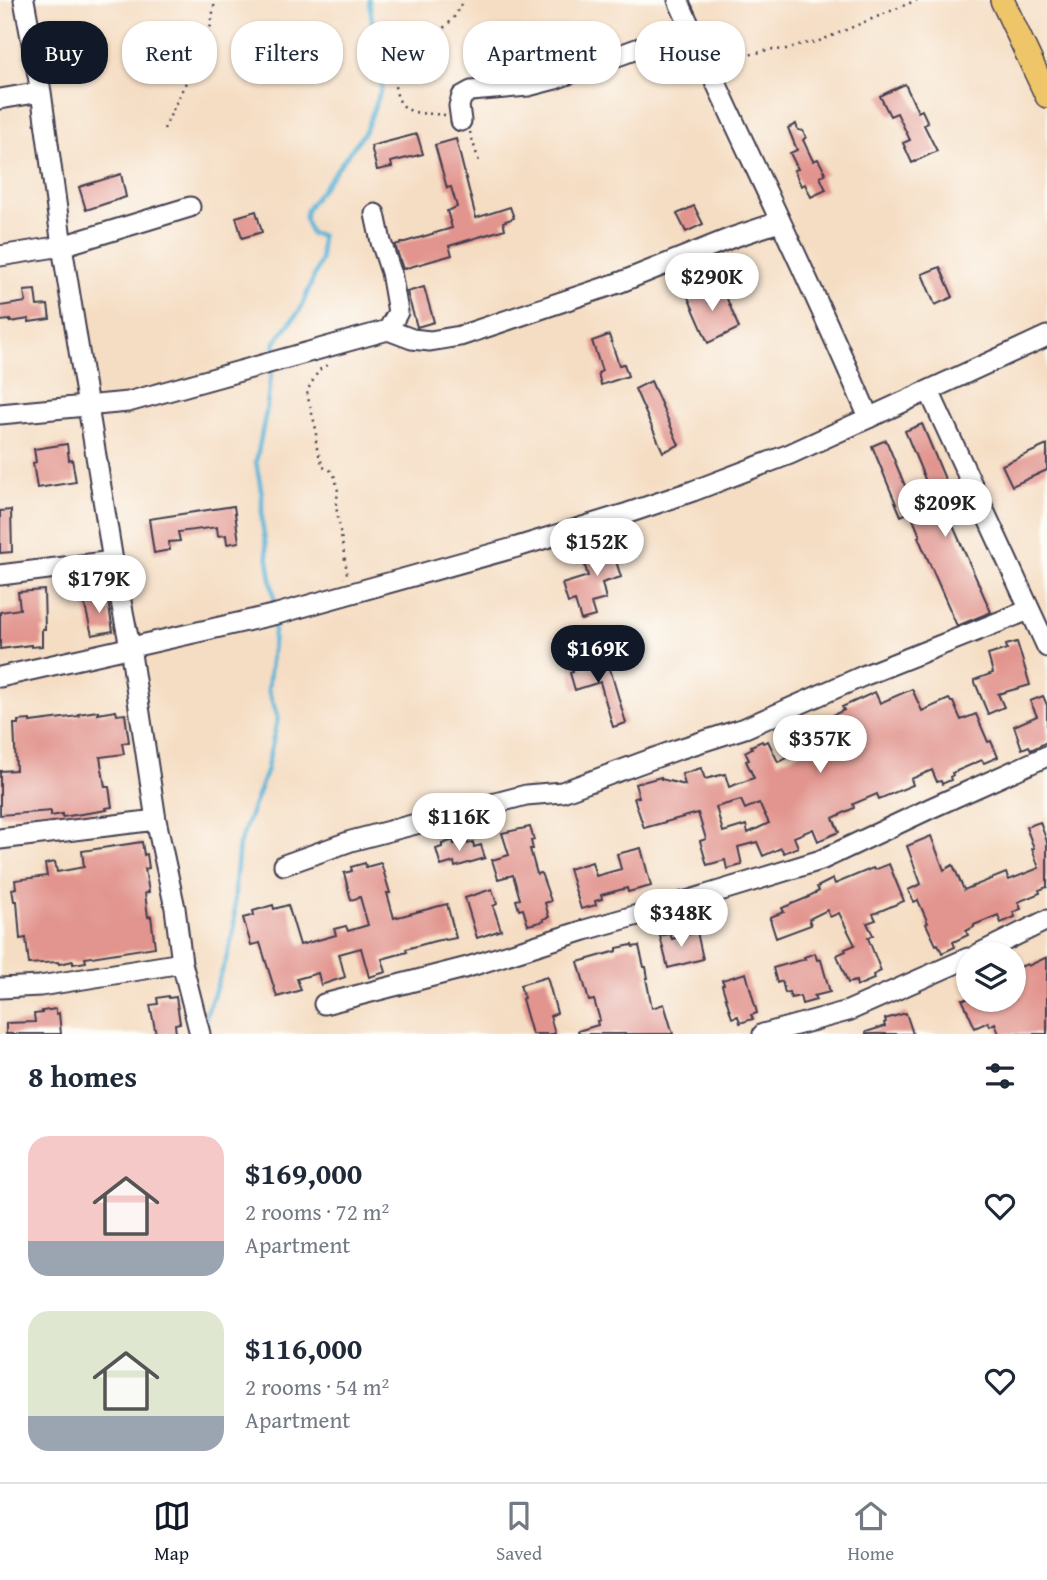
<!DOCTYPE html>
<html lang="en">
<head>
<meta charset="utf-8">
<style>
	body { margin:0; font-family:"Gentium Book Plus",serif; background:#f2f2f3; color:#1f2937; height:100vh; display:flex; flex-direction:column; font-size:26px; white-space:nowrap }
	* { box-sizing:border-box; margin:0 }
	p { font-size:23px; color:#747a83 }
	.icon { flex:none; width:38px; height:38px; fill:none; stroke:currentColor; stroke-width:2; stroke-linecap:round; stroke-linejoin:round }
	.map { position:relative; height:1034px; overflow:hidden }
	.sheet { display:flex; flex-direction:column; background:#fff; flex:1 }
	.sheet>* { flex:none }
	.guide { position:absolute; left:21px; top:21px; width:1006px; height:63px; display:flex; gap:14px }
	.controls { position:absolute; left:956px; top:942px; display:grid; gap:14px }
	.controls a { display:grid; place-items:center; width:70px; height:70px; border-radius:50%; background:#fff; box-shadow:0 2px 5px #0004; font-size:35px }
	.price { position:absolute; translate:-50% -60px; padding:0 16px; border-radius:24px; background:#fff; color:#222; font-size:23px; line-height:46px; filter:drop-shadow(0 2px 4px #0008) }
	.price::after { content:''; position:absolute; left:50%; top:42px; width:21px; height:16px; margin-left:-10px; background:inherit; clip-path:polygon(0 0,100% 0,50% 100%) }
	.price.current { background:#111827; color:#fff }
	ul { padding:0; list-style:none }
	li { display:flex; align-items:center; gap:21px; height:175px; padding:0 28px }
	li span { display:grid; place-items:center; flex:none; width:196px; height:140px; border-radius:21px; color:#555 }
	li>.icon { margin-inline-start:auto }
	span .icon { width:84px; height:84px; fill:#fffc; stroke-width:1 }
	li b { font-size:30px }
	h2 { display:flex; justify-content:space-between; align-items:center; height:84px; padding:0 28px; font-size:30px }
	.chip { padding:0 24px; border-radius:28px; background:#fff; box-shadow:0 2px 5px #0004; font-size:24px; line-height:63px }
	.chip.current { background:#111827; color:#fff }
	.tabs { display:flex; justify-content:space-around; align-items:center; height:98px; border-top:2px solid #e0e1e3; background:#fff; font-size:19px; color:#747a83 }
	.tabs a { display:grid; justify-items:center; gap:4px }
	.tabs .current { color:#111827 }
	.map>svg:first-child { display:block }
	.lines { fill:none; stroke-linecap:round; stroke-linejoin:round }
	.stream { stroke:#59b3d7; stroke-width:4.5 }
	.building { fill:#e2948e; fill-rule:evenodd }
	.minor-casing { stroke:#423e4f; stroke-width:23 }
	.major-casing { stroke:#423e4f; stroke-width:26 }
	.path { stroke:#423e4f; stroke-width:2.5; stroke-dasharray:2 5; stroke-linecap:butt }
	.minor { stroke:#fff; stroke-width:19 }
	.major { stroke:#eec569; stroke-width:23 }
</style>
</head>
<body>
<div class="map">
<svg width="1047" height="1034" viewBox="0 0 1047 1034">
	<rect width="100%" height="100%" fill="#fdfcf7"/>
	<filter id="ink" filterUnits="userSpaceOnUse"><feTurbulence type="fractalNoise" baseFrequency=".0143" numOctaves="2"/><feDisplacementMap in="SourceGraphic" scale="14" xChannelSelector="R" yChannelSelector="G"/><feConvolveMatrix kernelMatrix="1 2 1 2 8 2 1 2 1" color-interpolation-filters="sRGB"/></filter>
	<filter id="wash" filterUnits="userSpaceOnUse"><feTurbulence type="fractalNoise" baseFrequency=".00686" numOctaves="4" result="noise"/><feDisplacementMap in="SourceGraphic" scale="28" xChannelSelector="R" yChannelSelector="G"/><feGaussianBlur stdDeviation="1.57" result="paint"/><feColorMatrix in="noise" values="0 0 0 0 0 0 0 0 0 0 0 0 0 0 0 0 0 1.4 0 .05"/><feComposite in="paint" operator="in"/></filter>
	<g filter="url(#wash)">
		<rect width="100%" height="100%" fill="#f5ddc3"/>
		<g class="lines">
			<path class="stream" d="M273 356 275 342 300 310 321 260V235L311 234 305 218 307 209 366 130 382 87 369 0
				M272 368 266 412 256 462 262 494V522L275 604
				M206 1022 205 1018 226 960 234 929 235 885 239 845 266 772 278 717 268 690 275 623"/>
		</g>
		<g id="blocks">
			<path class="building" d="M905 84 918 112 922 110 928 123 924 125 937 151 912 163 903 143 910 140 897 113 890 116 880 96Z
				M796 124 798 130 803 131 806 137 803 140 813 161 818 159 826 174 820 177 826 190 811 197 805 184 801 186 794 170 798 169 790 153 797 150 788 128Z
				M417 134 423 154 391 162 392 167 377 170 371 146Z
				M456 139 476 218 510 207 514 218 503 222 505 229 449 246 452 255 403 269 395 245 452 228 447 211 457 207 451 187 447 188 435 145Z
				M121 174 126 197 86 210 79 187Z
				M694 206 703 224 686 232 677 214Z
				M256 211 262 232 242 238 236 217Z
				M940 267 953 297 935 305 922 274Z
				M699 281 708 302 725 294 739 328 708 343 684 288Z
				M424 287 434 322 417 327 407 292Z
				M35 290 37 306 48 305 50 319 29 322V319L10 322V320L0 321V306L26 302 24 291Z
				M609 335 619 365 624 364 628 376 601 385 598 373 602 371 592 341Z
				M651 381 679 445 663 452 635 389Z
				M922 424 960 515 950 519 991 612 957 626 918 537 920 536 913 519 937 508 905 431Z
				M886 440 915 510 901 516 872 446Z
				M67 444 69 460 72 459 76 482 37 488 33 463 36 462 34 449Z
				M1047 445V470L1012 486 1002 465Z
				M234 506 239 542 227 544 226 535 218 536 217 527 178 532 180 541 169 542 170 550 154 553 149 519Z
				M11 510 12 552 0 553V511Z
				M633 541 637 554 616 561 621 577 602 583 606 599 591 603 595 616 581 620 575 601 568 603 562 584 588 576 582 556Z
				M44 590 45 629H42V646L31 647V645L0 649V612L20 609 18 592Z
				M107 595 113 631 92 635 84 602 93 601V598Z
				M624 629 629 647 611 653 606 635Z
				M1017 642 1030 685 998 694 1004 707 988 714 974 680 993 673 988 655 1007 649 1006 645Z
				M577 651 583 669 608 662 626 723 613 727 600 682 575 690 570 673 573 672 567 655Z
				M912 689 922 711 949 699 951 702H953L961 720 976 714 988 742 991 741 998 757 984 763 982 760 952 773 953 775 950 777 951 780 942 784 941 781 937 782 932 770 911 779 913 785 879 799 877 794 853 804 854 808 833 818 839 832 818 841 813 829 794 837 798 847 784 853 781 848 763 856 757 842 738 847 742 865 727 869 725 860 707 865 700 841 706 839 698 813 644 828 634 798 639 797 635 784 661 777V779L685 785 682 774 701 768 705 779 725 774 729 787 754 778 746 761 749 760 745 752 752 748 751 746 762 741 763 743 768 741 778 762 803 751 802 748 803 747 797 732 844 710 842 707 875 692 880 703ZM741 800 745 809 759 803 769 823 748 833 746 825 723 832 716 807Z
				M1043 696 1047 705V742L1031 750 1029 746 1022 749 1014 726 1037 716 1030 701Z
				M98 711V714L116 711 117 715 125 714 129 742 122 743 124 754 100 757 105 787H109L112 807 106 808 107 810 62 817V814L51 816V811L0 815V771L16 770 14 724H18V721L30 720V722L79 716 78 714Z
				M1040 822 1047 842V887L1039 890 1040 893 1018 902 1021 909 1013 912 1015 917 1001 923 998 915 974 925V927L966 931 968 935 953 942 955 947 942 953 938 944 936 945 926 924 928 923 918 900 914 902 908 890 921 884 907 846 931 836 944 870 953 865 964 890 1006 873 1009 880 1039 868 1032 849 1034 848 1026 827Z
				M530 827 534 840 531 841 533 849H530L537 874 541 873 551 901 545 903 549 917 543 919 544 921 528 925 523 909 519 910 516 900 520 899 513 875 498 879 492 860 509 855 502 833Z
				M453 840 454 844 467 840 468 844 473 842 474 847 481 845 485 858 455 867 454 862 441 866 436 849 442 847V844Z
				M142 842 144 855 147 854 149 868 145 869 149 892 145 893 148 917 151 916 155 947 85 958 86 962 73 964V961L59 964 58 962 29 964 26 938 20 939 17 901H14L12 889 16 888 15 880 47 876 45 864 55 862 57 872 84 867 82 851Z
				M641 848 651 886 628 892 627 888 601 895 602 899 595 901 596 905 581 909 569 869 592 862 596 876 621 869 617 854Z
				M365 863 366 867 381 863 390 893H387L394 918 447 904 456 938 446 940 445 939 435 941 406 949 407 952 382 959 386 972 369 977 361 948 339 954 345 977 321 985 318 973 297 979 301 990 277 997 260 943 251 945 243 918 254 915 253 911 273 905 274 909 288 905 300 945 336 935 334 929 346 926 348 931 368 925 360 897 351 900 344 873 352 871 351 867Z
				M889 864 904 901 873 914 876 920 867 923 873 935 868 938 881 971 873 975 874 979 857 986 856 981 848 983 837 955 846 951 845 949 855 945 839 913 830 917 827 910 809 919 811 925 776 938 770 919H771L770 917 784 912 782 908 809 897V896L819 891 817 887 833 879 835 884 873 868 874 870Z
				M492 889 497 904 493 906 501 930 477 938 465 898Z
				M697 932 703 959 668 968 660 936 670 934 672 939Z
				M632 945 633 947 639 946 644 967H646L648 978H646L652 1008 664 1004 673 1034H579L578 1031 598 1025 597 1021 600 1020 594 1000 589 1001 578 962 617 951V948Z
				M815 953 817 960 821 959V960L830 992 814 996 816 1000 802 1004 800 996 791 998 789 992 785 993 782 981 777 983 773 968 805 959 804 957Z
				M1047 957V1034H999L995 1023 990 1026 988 1022 975 1028 962 999H1013V970L1027 964 1028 966Z
				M746 973 757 1013 751 1015 753 1019 740 1023 738 1016 732 1018 722 985 724 984 722 980Z
				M547 977 557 1013 550 1016 555 1034H532L522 999 524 998 520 985Z
				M168 996 169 998 176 997 180 1023 175 1024 176 1034H156L150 1005 158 1004 157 998Z
				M56 1009V1014L59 1013 61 1034H6V1023L35 1022 34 1014 42 1013V1011Z
				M906 1013 913 1034H866V1032L885 1026 884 1023 886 1022 885 1019Z"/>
		</g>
	</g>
	<g filter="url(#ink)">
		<use href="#blocks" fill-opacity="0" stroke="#423e4f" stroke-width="2"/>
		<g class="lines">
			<g class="minor-casing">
				<path id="minor" d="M24 0 41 92 62 246 113 561 130 647 156 820 175 908 182 963 200 1034
					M678 0C741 140 809 277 869 418
					M0 99 41 92
					M461 121 459 106 462 96 471 91 528 86 555 79 691 29
					M375 214 381 242 391 272 398 312 388 330 412 339 430 341 460 336 621 282 731 238 779 222
					M0 256 62 246 190 207
					M929 391 1047 647
					M0 414 128 402 388 330
					M0 575 113 561
					M0 677 277 614 517 547 628 513 693 491 790 454 1047 336
					M0 839 156 820
					M284 865 351 841 526 795 562 792 676 750 745 728 863 676 1029 610
					M978 954 1047 920
					M0 988 40 986 182 963
					M324 1004 468 967 585 930 690 900 821 860 931 808 1047 756
					M763 1034 848 1011 968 958"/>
			</g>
			<g class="major-casing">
				<path id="major" d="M1002 0 1047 96"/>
			</g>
			<path class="path" d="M725 64 732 59 773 49 783 50 802 44 817 42 917 0
				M445 115C424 112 402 118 396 91 386 49 426 45 449 23 456 16 459 9 463 0
				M164 129 184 86 201 57 211 25 215 0
				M470 132 479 162
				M327 365 319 370 307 391 308 398 316 429V445L323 467 330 470 335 477 338 491 336 506 347 572 344 578"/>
			<use href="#minor" class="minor"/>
			<use href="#major" class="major"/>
		</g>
	</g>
</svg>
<div class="controls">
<a><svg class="icon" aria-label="layers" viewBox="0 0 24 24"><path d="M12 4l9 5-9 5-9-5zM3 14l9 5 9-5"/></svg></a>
</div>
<b class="price" style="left:712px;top:313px">$290K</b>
<b class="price" style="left:945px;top:539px">$209K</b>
<b class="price" style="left:597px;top:578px">$152K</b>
<b class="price" style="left:99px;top:615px">$179K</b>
<b class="price current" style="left:598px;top:685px">$169K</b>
<b class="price" style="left:820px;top:775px">$357K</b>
<b class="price" style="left:459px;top:853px">$116K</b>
<b class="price" style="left:681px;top:949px">$348K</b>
<div class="guide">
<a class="chip current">Buy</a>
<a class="chip">Rent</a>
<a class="chip">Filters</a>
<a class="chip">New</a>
<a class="chip">Apartment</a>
<a class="chip">House</a>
</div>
</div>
<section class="sheet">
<h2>8 homes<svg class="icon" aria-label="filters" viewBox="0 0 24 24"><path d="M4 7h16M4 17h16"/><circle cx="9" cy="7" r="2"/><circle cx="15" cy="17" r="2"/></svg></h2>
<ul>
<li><span style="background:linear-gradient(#f6c9c9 75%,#9aa5b1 0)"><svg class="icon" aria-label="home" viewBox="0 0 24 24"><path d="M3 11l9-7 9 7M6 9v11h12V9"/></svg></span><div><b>$169,000</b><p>2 rooms · 72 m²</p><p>Apartment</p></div><svg class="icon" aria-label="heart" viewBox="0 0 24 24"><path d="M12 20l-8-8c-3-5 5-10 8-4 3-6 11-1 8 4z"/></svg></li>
<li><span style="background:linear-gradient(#dfe7d0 75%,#9aa5b1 0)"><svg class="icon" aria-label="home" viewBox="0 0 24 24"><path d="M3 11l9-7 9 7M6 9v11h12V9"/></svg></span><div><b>$116,000</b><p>2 rooms · 54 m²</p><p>Apartment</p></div><svg class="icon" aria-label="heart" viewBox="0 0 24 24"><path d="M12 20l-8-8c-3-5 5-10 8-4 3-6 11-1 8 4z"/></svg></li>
</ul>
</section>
<nav class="tabs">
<a class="current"><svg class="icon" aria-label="map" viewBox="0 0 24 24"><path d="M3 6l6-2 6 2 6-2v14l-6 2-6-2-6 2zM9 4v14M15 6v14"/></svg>Map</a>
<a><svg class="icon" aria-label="saved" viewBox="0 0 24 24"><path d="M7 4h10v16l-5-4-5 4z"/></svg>Saved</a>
<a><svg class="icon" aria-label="home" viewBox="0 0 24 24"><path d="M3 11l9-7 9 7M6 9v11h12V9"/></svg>Home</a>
</nav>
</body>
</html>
